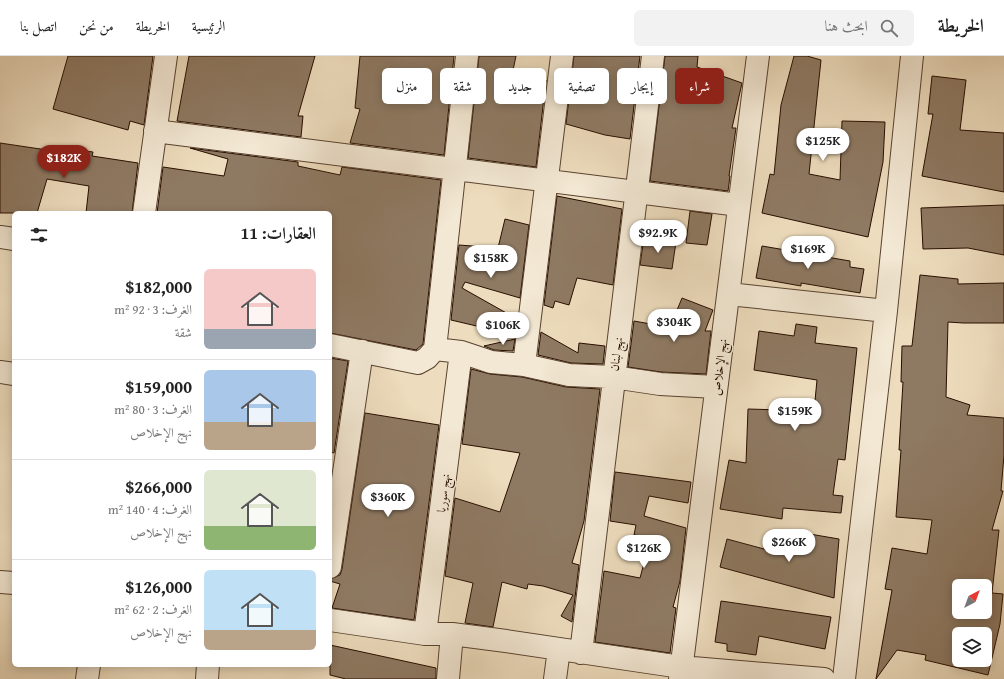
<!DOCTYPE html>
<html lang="ar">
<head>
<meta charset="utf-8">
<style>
	body { margin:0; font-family:"Gentium Book Plus",Amiri,serif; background:#f2f2f2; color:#222; direction:rtl; height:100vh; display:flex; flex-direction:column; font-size:15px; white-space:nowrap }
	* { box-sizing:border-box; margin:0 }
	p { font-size:13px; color:#767676 }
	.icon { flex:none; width:22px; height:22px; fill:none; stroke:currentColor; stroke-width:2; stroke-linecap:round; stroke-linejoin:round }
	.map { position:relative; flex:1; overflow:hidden; direction:ltr }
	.side { position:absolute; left:12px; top:155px; width:320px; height:456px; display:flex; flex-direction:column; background:#fff; border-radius:6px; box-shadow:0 2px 10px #0003; direction:rtl }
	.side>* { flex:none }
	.top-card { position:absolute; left:344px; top:12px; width:380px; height:36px; direction:rtl; display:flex; gap:8px }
	.needle { width:26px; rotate:41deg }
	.buttons { position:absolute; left:952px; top:523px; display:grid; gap:8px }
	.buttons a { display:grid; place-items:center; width:40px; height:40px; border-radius:6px; background:#fff; box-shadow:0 2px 10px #0003; font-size:20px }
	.price { position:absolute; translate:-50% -34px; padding:0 9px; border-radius:14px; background:#fff; color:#222; font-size:13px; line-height:26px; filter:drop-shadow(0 1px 2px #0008) }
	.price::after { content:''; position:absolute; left:50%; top:24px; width:12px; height:9px; margin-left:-6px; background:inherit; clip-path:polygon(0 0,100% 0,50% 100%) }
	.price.current { background:#8f2418; color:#fff }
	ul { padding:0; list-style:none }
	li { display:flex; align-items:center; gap:12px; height:100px; padding:0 16px }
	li+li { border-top:1px solid #e0e0e0 }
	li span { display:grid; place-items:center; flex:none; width:112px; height:80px; border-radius:6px; color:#555 }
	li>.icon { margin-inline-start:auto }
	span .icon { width:48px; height:48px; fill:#fffc; stroke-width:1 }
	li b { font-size:17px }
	h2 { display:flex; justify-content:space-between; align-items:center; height:48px; padding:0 16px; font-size:17px }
	.tag { padding:0 14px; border-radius:6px; background:#fff; box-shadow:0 2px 10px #0003; font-size:14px; line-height:36px }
	.tag.current { background:#8f2418; color:#fff }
	header { display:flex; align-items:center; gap:24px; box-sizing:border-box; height:56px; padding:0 20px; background:#fff; border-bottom:1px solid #e0e0e0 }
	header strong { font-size:19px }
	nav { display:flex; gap:22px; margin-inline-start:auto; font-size:14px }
	.search { width:280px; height:36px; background:#f2f2f2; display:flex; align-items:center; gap:10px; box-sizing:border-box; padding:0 14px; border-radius:6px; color:#767676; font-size:15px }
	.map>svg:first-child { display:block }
	.building { fill:#8e7962; stroke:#280e00; fill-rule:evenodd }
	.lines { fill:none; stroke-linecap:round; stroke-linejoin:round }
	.street-casing { stroke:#59422f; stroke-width:24 }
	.street { stroke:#f3e8d4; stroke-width:22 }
	.labels { text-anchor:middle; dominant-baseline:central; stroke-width:3; stroke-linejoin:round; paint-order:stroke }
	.street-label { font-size:12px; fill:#280e00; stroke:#f3e8d4 }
</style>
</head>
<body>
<header>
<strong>الخريطة</strong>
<div class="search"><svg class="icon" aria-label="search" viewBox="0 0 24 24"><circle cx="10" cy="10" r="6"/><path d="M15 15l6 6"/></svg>ابحث هنا</div>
<nav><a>الرئيسية</a><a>الخريطة</a><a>من نحن</a><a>اتصل بنا</a></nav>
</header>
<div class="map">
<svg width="1004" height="623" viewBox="0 0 1004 623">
	<rect width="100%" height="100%" fill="#eddcbd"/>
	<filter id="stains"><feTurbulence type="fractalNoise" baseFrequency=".005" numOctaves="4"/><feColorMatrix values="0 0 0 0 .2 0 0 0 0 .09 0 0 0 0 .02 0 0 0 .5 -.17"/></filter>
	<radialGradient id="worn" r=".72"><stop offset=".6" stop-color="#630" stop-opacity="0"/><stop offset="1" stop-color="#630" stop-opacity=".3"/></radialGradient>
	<path class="building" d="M68 0H153L144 69 130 65 128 74 53 53Z
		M189 0H315L298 60H303L301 81 177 65Z
		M360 0H454L444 99 350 87 360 53 355 52Z
		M479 0H516L512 19 546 24 536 111 468 102Z
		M574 0H640L630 83 605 79 566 68Z
		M665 0H698L697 11 742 27 732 72H736L729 120H730L728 135 650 125Z
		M794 0H807L821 4 809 118 840 124 842 65 885 66 883 106 868 181 762 157 770 118 774 119 781 49Z
		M932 20 966 24 960 74 1004 77V136L922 120 933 58H928Z
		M0 87 74 98 75 94 93 96 92 100 138 107 132 157H86L89 130 47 123 37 157H0Z
		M190 92 298 106V110L340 119 342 111 441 124 423 288 416 294 330 277V157H157L163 111 224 120 228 103Z
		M557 140 622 153 613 229 577 222 569 249 555 245 553 252 544 249Z
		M1004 149V199L968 192 923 193 921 152Z
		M690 155 712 158 707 189 686 187Z
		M505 163 529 169 520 242 465 226 462 232 517 263 515 279 451 264 459 189 498 192Z
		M644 182 676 186 672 213 640 209Z
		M762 190 850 205V211L864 213 860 237 801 227V230L756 222Z
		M920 219 958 223V228L1004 227V267H963L948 266 946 341 970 349 967 359 1004 362V399L1001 435H1003L992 474H999L992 537 1003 538 1000 568 988 619 925 604 926 599 897 594 876 623 892 534 885 533 892 492 927 498 932 464 896 461 901 394H899L903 326H901L902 290H912ZM959 530H985V556H959ZM959 578H985V604H959Z
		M682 242 713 254 705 275H711L706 318 661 316 628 311 634 265 673 272 675 259Z
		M796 268 817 271 815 287 857 292 845 404 838 403 833 439 843 440 841 457 783 452 782 463 720 453 729 404 746 407 748 353 814 355 817 324 754 314 759 275 794 280Z
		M541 276 578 297 579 287 605 290 603 308 571 307 538 299Z
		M515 283 513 295 494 294 484 290Z
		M330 302 348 305 334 397 330 396Z
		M471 313 490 318 522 321 566 331 600 333 584 465 572 507 579 509 572 566 561 560 573 539 543 530 528 528 527 533 502 526 493 571 465 567 473 527 445 520 455 442 500 456 520 397 462 388Z
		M365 357 439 369 414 564 332 552 340 528 330 525V523L340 519 342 513Z
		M615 416 691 426 688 447 649 440 644 460 686 472 680 525 673 551 676 552 670 597 595 586 604 515 640 522 651 481 634 479 636 469 610 465Z
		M792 475 839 483 834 542 720 511 727 483 790 500Z
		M721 545 831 561 825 593 759 580 756 599 727 595V588L715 586Z
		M330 589 436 612V623H346L330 619Z"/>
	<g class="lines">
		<g class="street-casing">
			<path id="street" d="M155 75 739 149
				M144 157 166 0
				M0 181 14 183
				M729 238 886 255
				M330 289 418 307 427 302 435 293 461 296 491 306 524 309 569 319 613 321 660 328 716 331
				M435 293 467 0
				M524 309 562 0
				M0 316 14 318
				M330 511 362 295
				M0 526 14 527
				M330 564 425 578H452L506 585 681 611 824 623
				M425 578 461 296
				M581 597 653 0
				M87 623 89 609
				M207 623 208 609
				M448 623 452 578
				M555 623 559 593
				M680 623 758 0
				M844 623 886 255 912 0"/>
		</g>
		<use href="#street" class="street"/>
	</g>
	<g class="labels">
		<g class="street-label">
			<text transform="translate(616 298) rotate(-82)">نهج لبنان</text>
			<text transform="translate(719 311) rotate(-83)">نهج الإخلاص</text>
			<text transform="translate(443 437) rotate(-83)">نهج سوريا</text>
		</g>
	</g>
	<rect width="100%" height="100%" filter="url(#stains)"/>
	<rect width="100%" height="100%" fill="url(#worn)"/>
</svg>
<div class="buttons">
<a><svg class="needle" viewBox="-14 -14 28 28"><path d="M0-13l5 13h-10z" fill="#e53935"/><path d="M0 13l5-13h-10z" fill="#767676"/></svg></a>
<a><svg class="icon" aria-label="layers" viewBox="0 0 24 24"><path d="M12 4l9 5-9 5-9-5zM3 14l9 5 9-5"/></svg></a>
</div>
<b class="price" style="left:823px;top:106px">$125K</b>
<b class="price current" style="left:64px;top:123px">$182K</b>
<b class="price" style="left:658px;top:198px">$92.9K</b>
<b class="price" style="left:808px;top:214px">$169K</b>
<b class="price" style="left:491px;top:223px">$158K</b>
<b class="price" style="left:674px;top:287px">$304K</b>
<b class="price" style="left:503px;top:290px">$106K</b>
<b class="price" style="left:795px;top:376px">$159K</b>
<b class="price" style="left:388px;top:462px">$360K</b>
<b class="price" style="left:789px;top:507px">$266K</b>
<b class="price" style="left:644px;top:513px">$126K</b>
<div class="top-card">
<a class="tag current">شراء</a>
<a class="tag">إيجار</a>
<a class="tag">تصفية</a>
<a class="tag">جديد</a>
<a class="tag">شقة</a>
<a class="tag">منزل</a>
</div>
<section class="side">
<h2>العقارات: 11<svg class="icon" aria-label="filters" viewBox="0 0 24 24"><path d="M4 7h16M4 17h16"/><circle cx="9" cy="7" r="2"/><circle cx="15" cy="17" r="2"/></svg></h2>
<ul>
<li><span style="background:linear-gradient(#f6c9c9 75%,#9aa5b1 0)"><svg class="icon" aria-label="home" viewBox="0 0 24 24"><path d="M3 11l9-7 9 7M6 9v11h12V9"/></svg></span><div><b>$182,000</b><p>الغرف: 3 · 92 m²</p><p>شقة</p></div></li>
<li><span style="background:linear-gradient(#a9c7e8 65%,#b9a48a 0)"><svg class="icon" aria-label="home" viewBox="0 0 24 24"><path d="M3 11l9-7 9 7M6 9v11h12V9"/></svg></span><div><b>$159,000</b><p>الغرف: 3 · 80 m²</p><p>نهج الإخلاص</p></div></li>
<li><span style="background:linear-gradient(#dfe7d0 70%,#8fb573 0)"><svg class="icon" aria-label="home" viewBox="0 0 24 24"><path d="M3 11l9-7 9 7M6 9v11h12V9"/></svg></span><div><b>$266,000</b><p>الغرف: 4 · 140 m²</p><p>نهج الإخلاص</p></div></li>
<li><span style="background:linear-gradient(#bfe0f5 75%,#b9a48a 0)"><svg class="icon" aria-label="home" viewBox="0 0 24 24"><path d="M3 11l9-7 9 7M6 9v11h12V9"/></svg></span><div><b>$126,000</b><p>الغرف: 2 · 62 m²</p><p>نهج الإخلاص</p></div></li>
</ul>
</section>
</div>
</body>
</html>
